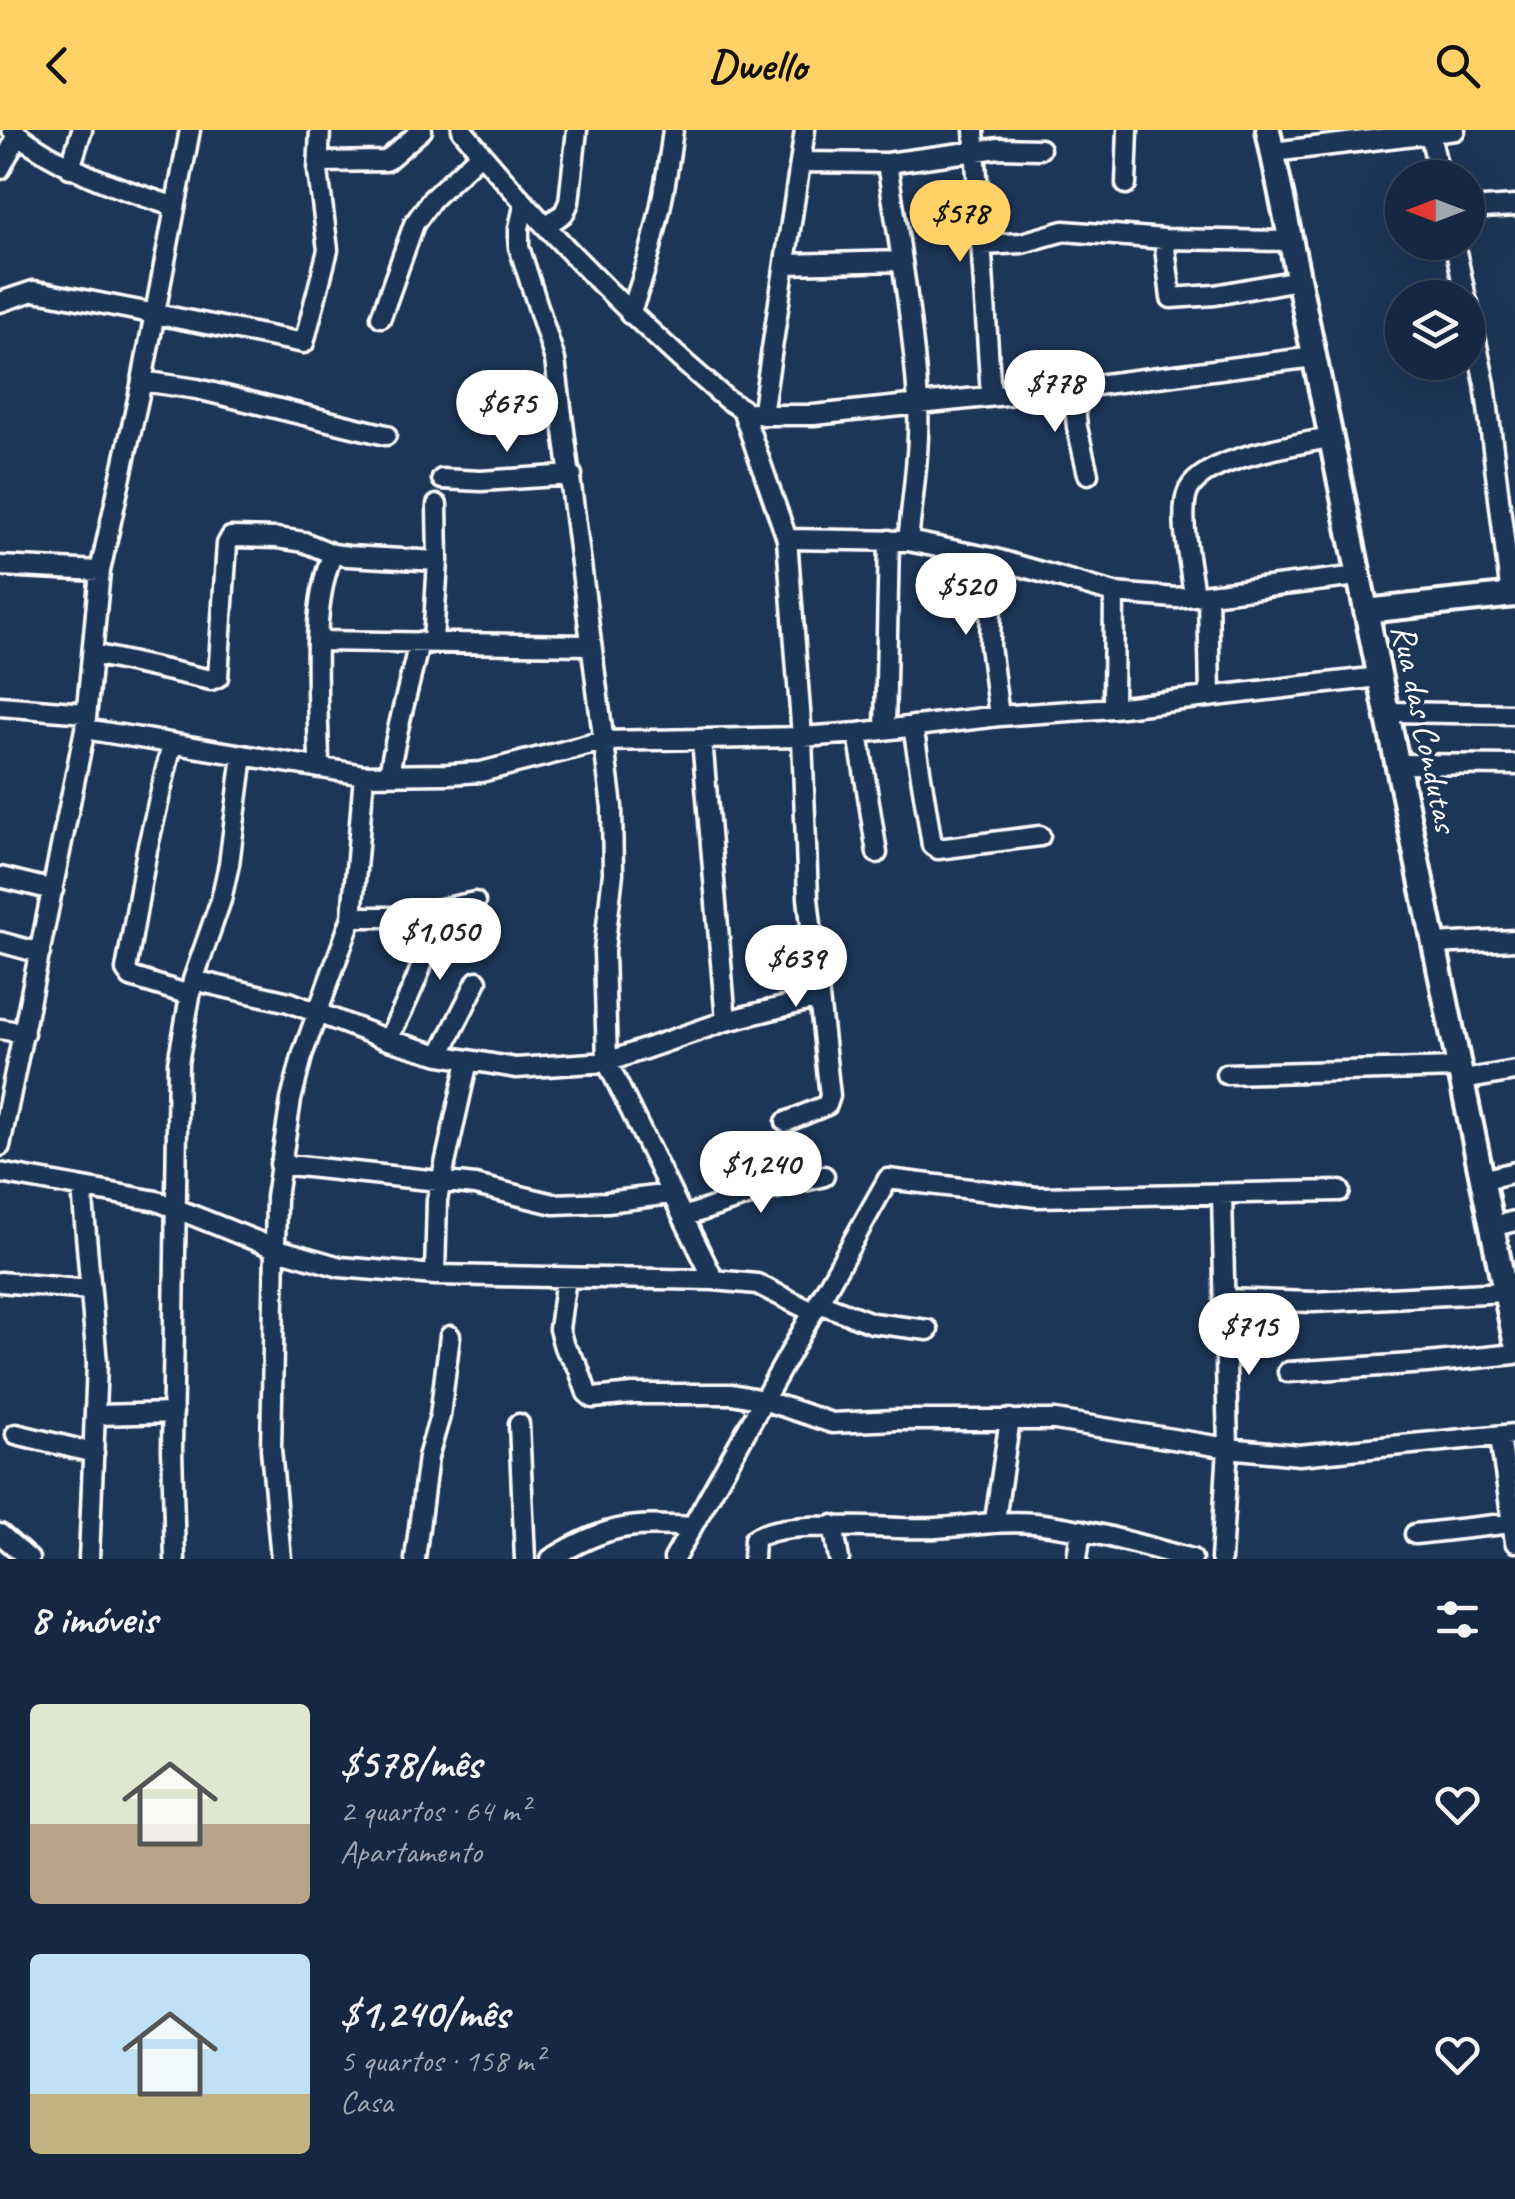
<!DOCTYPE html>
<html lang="pt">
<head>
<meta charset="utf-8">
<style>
	body { margin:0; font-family:Caveat,sans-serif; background:#1f3048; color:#f1f3f6; height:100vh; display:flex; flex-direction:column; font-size:38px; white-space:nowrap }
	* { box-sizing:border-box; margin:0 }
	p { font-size:32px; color:#9ea6b1 }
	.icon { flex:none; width:55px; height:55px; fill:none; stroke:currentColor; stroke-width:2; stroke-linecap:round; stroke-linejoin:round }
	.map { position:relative; height:1429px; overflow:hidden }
	.details { display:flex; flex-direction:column; background:#162841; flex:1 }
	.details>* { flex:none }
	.needle { width:65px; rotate:270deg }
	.tools { position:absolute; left:1385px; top:30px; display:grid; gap:20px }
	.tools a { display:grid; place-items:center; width:100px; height:100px; border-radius:50%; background:#162841; box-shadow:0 10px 40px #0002,0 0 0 2px #35445a; font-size:50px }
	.price { position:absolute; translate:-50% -85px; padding:0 22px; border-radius:35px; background:#fff; color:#222; font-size:32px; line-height:65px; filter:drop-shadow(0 2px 5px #0008) }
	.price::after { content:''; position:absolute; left:50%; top:60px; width:30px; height:22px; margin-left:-15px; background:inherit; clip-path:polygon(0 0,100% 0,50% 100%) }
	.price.active { background:#ffd166; color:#111 }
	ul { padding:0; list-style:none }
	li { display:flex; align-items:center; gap:30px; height:250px; padding:0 30px }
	li span { display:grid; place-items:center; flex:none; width:280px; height:200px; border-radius:10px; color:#555 }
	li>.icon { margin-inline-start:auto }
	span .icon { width:120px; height:120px; fill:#fffc; stroke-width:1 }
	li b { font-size:42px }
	h2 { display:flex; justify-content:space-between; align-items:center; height:120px; padding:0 30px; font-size:42px }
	header { display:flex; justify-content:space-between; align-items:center; height:130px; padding:0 30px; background:#ffd166; color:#111; font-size:45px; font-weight:700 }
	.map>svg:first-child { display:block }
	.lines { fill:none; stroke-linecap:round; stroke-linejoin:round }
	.minor-casing { stroke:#fff; stroke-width:25 }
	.tertiary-casing { stroke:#fff; stroke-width:30 }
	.minor { stroke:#1d3557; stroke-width:18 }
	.tertiary { stroke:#1d3557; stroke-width:22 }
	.labels { text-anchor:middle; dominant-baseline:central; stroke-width:8; stroke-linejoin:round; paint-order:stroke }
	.street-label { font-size:35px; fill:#fff; stroke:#1d3557 }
</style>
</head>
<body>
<header><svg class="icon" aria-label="back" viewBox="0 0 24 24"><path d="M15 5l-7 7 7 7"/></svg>Dwello<svg class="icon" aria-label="search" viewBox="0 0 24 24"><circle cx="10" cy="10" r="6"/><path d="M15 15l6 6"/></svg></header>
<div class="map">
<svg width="1515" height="1429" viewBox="0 0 1515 1429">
	<rect width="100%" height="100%" fill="#1d3557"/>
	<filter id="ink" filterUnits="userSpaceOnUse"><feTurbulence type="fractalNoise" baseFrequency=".01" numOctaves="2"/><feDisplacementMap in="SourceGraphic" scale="20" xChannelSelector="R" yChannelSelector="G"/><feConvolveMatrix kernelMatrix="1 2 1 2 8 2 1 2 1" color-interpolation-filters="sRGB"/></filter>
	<g filter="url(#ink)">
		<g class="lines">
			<g class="minor-casing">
				<path id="minor" d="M12 0C60 38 116 58 173 76
					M462 0C542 98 630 187 726 269L742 279 787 409 802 607 808 768 830 966 827 975 786 992
					M974 0 991 266
					M1429 0 1440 48
					M1273 22 1455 0
					M319 32 386 31 422 0
					M801 32 887 33 999 18 1040 19
					M887 33C899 112 913 192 918 272 920 318 913 365 908 411
					M70 38 82 0
					M0 39 18 5
					M1126 54 1128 0
					M524 76 519 98V117L555 230 612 677 613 743 604 821 607 932 714 1150
					M1468 79 1515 76
					M546 96 564 83 569 72 577 0
					M1164 109 1171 168 1215 165 1298 150
					M1454 112 1466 168
					M982 115 1022 113 1064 101 1164 109 1290 111
					M786 134 902 131
					M0 172 33 161 48 163 304 213 328 120 318 41 320 0
					M1468 173 1485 254 1511 466
					M630 184C653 124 665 64 673 0
					M381 187 414 94 432 69 481 23
					M142 251 197 259 386 305
					M1073 258 1077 297 1088 344
					M752 282 762 285 805 0
					M762 285H814L1073 258 1314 227
					M442 349 481 351 572 345
					M787 409 908 411 992 428 1114 463 1176 468 1358 446
					M992 428 990 516 999 586
					M0 436 100 441
					M1208 464 1210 567
					M1194 466C1191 439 1179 389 1187 364 1198 328 1296 315 1329 308
					M319 511 589 515
					M433 511 438 431 437 375
					M93 524 211 550 218 547 227 414 231 407 277 408 304 412 333 424 348 426 438 431
					M0 576 86 583
					M1113 578 1114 463
					M1387 582 1515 584
					M913 596 932 715 938 719 1040 706
					M85 599 364 645 448 644 481 642 603 611 802 607 858 603 999 586 1113 578 1379 547
					M885 599 889 410
					M858 603 877 723
					M702 609 726 891
					M172 614 147 720 126 840 131 847 190 865
					M1398 634 1515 635
					M319 638C319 578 308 477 333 424
					M389 645C396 600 409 557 419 512
					M0 747 53 760
					M352 787H401L475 772
					M0 812 40 823
					M1434 814 1515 810
					M193 850 289 872 388 910 440 925 516 938 607 932 726 891 819 868
					M0 899 24 903
					M388 910C407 869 432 828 430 783
					M440 925 477 851
					M1226 944 1459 938
					M1463 950 1515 941
					M0 1016 85 599 100 441 142 251 190 0
					M280 1034 475 1055 554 1074 607 1072 671 1064
					M0 1043 157 1071 274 1118 340 1137 435 1145 714 1150 757 1154 813 1182
					M1482 1050 1515 1042
					M82 1058 97 1233 89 1429
					M686 1086 756 1063 824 1046
					M1491 1097 1515 1091
					M435 1145 437 1070 468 931
					M566 1148 559 1199 564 1217 578 1237 587 1263 593 1268 633 1264H732L763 1270 832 1293 896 1290H1055L1228 1318 1299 1325 1515 1304
					M0 1152 89 1160
					M1224 1169 1313 1172 1505 1162
					M819 1173 872 1193 928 1200
					M1288 1242 1427 1233 1515 1224
					M97 1285 173 1283
					M519 1294 525 1429
					M16 1304 94 1323
					M1500 1307 1515 1412
					M995 1390 1010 1289
					M833 1395 839 1429
					M0 1404 29 1429
					M1415 1404 1512 1393
					M175 1429 172 1319 178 933 193 850 221 770 229 734 243 625
					M281 1429 271 1319 276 1067 291 970 303 923 352 787 364 645
					M415 1429 428 1327 440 1286 450 1206
					M551 1429C606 1395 629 1393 692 1397
					M674 1429 888 1049 1037 1067 1340 1061
					M753 1429 754 1409C784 1387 895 1401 936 1398 970 1396 1001 1390 1035 1393 1089 1399 1140 1415 1192 1429
					M1077 1429 1081 1400
					M1221 1429 1228 1318 1222 1065"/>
			</g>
			<g class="tertiary-casing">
				<path id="tertiary" d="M1268 0 1515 1210
					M1366 481 1515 465"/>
			</g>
			<use href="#minor" class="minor"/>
			<use href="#tertiary" class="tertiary"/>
		</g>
	</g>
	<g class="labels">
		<g class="street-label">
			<text transform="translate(1425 598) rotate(78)">Rua das Condutas</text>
		</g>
	</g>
</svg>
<div class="tools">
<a><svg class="needle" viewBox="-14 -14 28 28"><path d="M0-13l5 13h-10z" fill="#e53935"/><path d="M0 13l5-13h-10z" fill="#9ea6b1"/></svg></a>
<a><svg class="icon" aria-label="layers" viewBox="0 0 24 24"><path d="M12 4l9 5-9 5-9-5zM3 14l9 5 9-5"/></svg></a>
</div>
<b class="price active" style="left:960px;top:135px">$578</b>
<b class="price" style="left:1055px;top:305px">$778</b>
<b class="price" style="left:507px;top:325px">$675</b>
<b class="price" style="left:966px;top:508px">$520</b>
<b class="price" style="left:440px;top:853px">$1,050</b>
<b class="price" style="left:796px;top:880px">$639</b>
<b class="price" style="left:761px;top:1086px">$1,240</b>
<b class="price" style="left:1249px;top:1248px">$715</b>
</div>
<section class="details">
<h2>8 imóveis<svg class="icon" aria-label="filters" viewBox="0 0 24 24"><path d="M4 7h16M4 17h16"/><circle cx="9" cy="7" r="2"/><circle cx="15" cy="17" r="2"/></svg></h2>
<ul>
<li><span style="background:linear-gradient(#dfe7d0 60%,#b9a48a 0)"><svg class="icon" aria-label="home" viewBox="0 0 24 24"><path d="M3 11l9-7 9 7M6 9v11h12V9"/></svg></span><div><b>$578/mês</b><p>2 quartos · 64 m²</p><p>Apartamento</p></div><svg class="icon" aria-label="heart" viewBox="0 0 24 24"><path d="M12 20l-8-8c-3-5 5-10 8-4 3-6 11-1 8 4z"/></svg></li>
<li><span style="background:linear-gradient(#bfe0f5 70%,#c2b280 0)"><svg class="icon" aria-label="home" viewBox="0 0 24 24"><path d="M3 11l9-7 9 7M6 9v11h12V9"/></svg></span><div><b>$1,240/mês</b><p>5 quartos · 158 m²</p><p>Casa</p></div><svg class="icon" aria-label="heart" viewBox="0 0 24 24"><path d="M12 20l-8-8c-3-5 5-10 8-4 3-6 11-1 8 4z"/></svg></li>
</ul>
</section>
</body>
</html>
